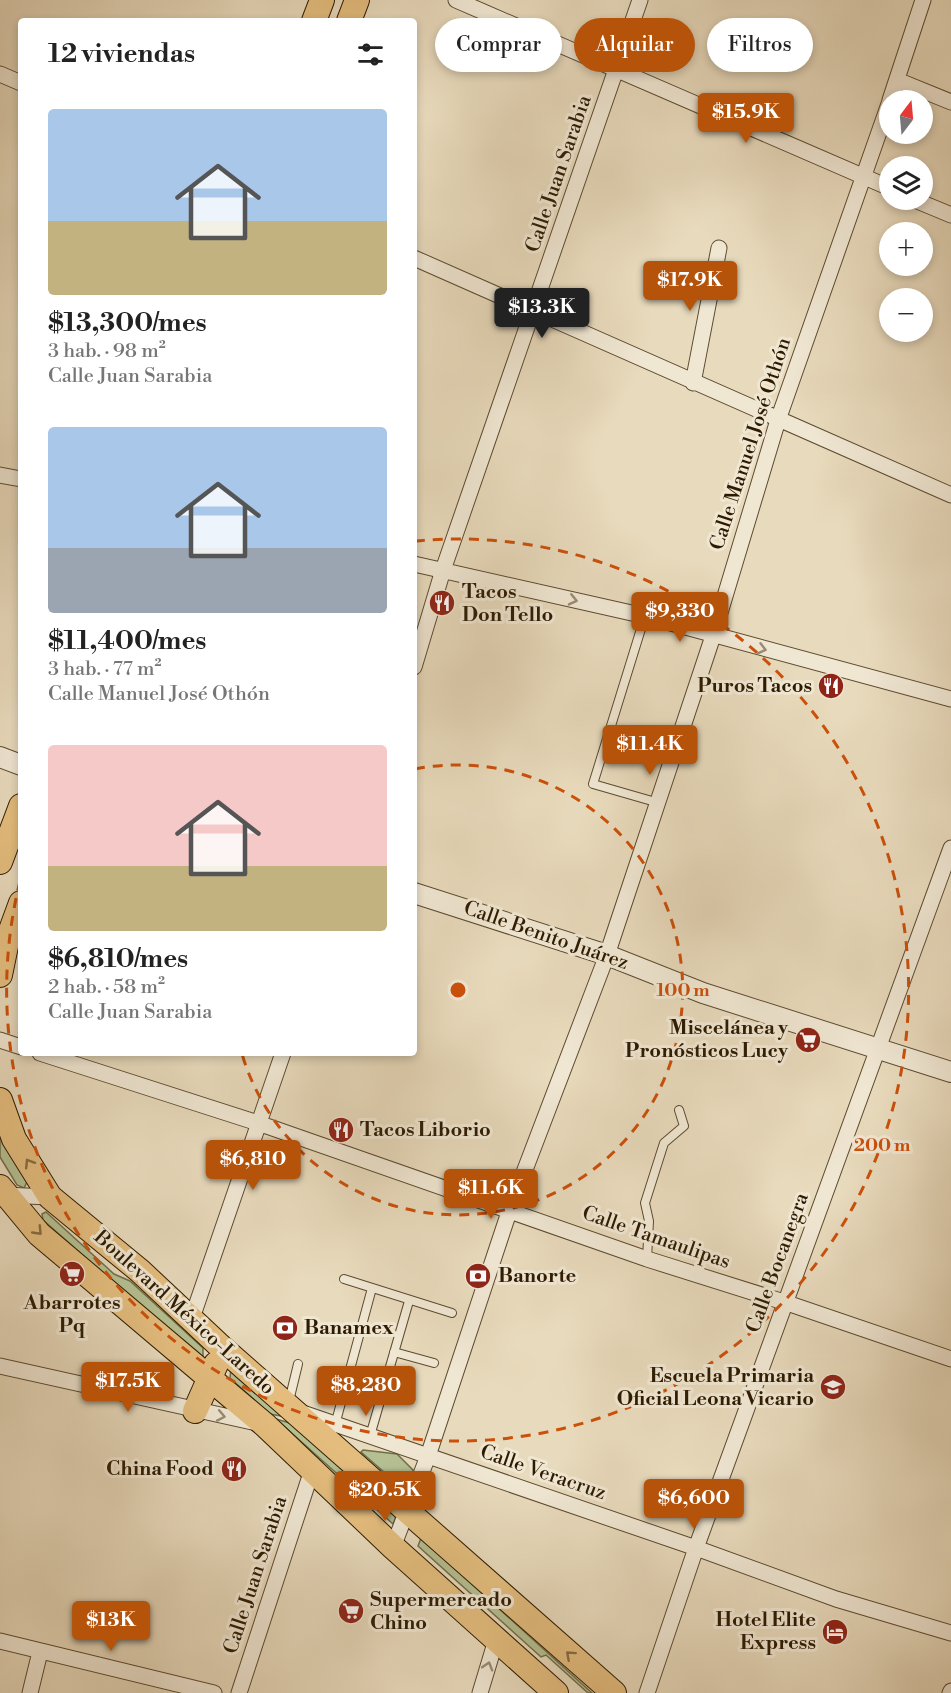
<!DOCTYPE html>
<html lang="es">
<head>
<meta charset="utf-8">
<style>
	body { margin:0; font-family:"Libre Bodoni",serif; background:#f6f6f6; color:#222; height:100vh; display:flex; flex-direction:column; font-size:22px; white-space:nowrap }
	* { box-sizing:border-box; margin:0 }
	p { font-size:20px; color:#767676 }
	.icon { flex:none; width:33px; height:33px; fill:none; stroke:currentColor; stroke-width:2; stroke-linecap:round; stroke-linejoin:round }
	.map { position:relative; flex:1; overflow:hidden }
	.sheet { position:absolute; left:18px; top:18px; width:399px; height:1038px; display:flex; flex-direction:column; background:#fff; border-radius:6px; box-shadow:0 3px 9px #0003 }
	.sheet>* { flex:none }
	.top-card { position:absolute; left:435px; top:18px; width:426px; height:54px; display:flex; gap:12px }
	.needle { width:39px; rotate:16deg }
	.buttons { position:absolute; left:879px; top:90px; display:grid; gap:12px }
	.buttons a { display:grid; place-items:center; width:54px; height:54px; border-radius:50%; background:#fff; box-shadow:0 3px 9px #0003; font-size:30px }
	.price { position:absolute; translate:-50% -51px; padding:0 14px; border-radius:6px; background:#b45309; color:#fff; font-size:20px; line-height:39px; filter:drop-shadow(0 2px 3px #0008) }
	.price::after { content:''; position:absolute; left:50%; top:36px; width:18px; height:14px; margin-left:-9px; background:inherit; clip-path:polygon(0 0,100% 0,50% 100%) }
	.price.selected { background:#222; color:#fff }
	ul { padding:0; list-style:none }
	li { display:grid; align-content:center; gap:12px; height:318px; padding:0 30px }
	li span { display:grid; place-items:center; height:186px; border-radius:6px; color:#555 }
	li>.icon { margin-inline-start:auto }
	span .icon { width:108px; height:108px; fill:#fffc; stroke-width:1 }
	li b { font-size:26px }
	h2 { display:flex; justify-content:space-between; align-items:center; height:72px; padding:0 30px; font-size:26px }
	.chip { padding:0 21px; border-radius:27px; background:#fff; box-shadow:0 3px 9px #0003; font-size:21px; line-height:54px }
	.chip.selected { background:#b45309; color:#fff }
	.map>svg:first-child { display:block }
	.green { fill:#b5c092; stroke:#716e4a; stroke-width:1.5 }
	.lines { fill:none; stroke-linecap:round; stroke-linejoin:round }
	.service-casing { stroke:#5c4b30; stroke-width:10 }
	.minor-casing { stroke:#5c4b30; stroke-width:17 }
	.tertiary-casing { stroke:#5c4b30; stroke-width:22 }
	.primary-casing { stroke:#2d1b01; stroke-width:26 }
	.service { stroke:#f0e7d3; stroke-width:8 }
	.minor { stroke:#f0e7d3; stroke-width:15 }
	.tertiary { stroke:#f0e7d3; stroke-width:20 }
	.primary { stroke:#e4bd7e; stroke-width:24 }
	.oneway { stroke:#988b74 }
	.oneway2 { stroke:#886c40 }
	.ring { fill:none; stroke:#cc500a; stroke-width:3; stroke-dasharray:10 8 }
	.labels { text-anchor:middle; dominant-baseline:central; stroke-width:6; stroke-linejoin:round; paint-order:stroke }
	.street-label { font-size:20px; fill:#2d1b01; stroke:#f0e7d3 }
	.poi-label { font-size:20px; font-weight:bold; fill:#2d1b01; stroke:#f0e7d3; text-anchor:start }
	.centre { fill:#cc500a; stroke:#f0e7d3; stroke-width:3 }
	.ring-label { font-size:18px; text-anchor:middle; font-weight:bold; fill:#cc500a; stroke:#f0e7d3; stroke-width:6; stroke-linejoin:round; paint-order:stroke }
</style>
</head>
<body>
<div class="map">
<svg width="951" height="1693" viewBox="0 0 951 1693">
	<rect width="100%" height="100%" fill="#e8dabc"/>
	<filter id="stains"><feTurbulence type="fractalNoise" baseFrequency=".00333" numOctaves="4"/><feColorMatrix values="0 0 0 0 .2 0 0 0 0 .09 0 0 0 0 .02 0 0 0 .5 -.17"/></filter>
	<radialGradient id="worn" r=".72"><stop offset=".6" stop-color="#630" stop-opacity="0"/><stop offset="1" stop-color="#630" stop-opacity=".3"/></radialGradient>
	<path class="green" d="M0 1136 27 1182 24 1188 17 1185 0 1157Z
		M46 1212 114 1274 130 1281 203 1348V1361L43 1220 42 1214Z
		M231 1368 286 1417 270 1414 230 1378Z
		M276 1419 293 1424 396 1516 393 1524Z
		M363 1450 397 1454 413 1470 407 1492 361 1452Z
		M421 1538 592 1693H588L546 1655 541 1657 418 1546Z"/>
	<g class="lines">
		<g class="service-casing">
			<path id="service" d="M645 616 593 784 659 803
				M647 1259 649 1221 645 1203 664 1143 684 1126 679 1110
				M344 1279 452 1313
				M394 1352 434 1363
				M289 1401 298 1364
				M335 1425 372 1288
				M370 1436 409 1301"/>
		</g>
		<g class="minor-casing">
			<path id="minor" d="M456 0 890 188
				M0 74 21 83
				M897 80 951 102
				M890 100 923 0
				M915 200 951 215
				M414 258 951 495
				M693 383 719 248
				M0 475 21 479
				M414 564 645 616 951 699
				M414 667 443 570 640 0
				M0 1040 21 1047
				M40 1053 258 1123 647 1259 787 1303 951 1359
				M3 1195 50 1197
				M192 1318 283 1053
				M0 1366 261 1424
				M303 1413 696 1548 836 1599 951 1633
				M393 1547 428 1456 510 1209 607 955 713 636 778 420 890 101
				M0 1641 214 1693
				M30 1693 40 1652
				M239 1693 312 1470
				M480 1693 496 1640
				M647 1693 696 1548 951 848
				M950 1693 951 1691"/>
		</g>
		<g class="tertiary-casing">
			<path id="tertiary" d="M0 757 21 765
				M414 893 607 955 703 993 951 1072"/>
		</g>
		<g class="primary-casing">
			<path id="primary" d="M314 21 322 0
				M349 21 357 0
				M0 862 21 806
				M0 975 7 941 21 903
				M0 1100 14 1139 50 1197 140 1271 221 1347 614 1693
				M0 1187 39 1234 265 1425 393 1547 556 1693
				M195 1411 216 1364"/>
		</g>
		<use href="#service" class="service"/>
		<use href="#minor" class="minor"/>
		<use href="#tertiary" class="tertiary"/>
		<use href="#primary" class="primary"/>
	</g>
	<defs><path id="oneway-chevron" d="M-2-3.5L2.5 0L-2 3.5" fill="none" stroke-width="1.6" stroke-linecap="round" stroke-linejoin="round" transform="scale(1.5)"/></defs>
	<g class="oneway">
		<use href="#oneway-chevron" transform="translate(573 600) rotate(13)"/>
		<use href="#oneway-chevron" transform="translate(762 649) rotate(15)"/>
		<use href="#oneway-chevron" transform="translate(221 1416) rotate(11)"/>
		<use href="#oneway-chevron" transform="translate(488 1666) rotate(-73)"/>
	</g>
	<g class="oneway2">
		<use href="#oneway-chevron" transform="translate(29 1163) rotate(-122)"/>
		<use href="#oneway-chevron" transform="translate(38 1231) rotate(46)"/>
		<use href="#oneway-chevron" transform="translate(570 1655) rotate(-138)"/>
	</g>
	<g class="ring">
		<path d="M415 769A225 225 0 1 1 242 1054"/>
		<path d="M415 541A451 451 0 1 1 20 881"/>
	</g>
	<defs>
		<g id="restaurant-disc" transform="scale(1.35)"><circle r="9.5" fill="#8f2418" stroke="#f0e7d3"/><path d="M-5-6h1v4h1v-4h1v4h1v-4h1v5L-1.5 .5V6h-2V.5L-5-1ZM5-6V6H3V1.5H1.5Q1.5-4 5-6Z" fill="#fff"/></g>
		<g id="supermarket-disc" transform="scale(1.35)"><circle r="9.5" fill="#8f2418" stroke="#f0e7d3"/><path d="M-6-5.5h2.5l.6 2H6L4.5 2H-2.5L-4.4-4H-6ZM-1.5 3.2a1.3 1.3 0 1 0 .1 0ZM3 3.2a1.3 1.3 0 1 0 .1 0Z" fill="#fff"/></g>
		<g id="bank-disc" transform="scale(1.35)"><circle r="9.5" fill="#8f2418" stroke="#f0e7d3"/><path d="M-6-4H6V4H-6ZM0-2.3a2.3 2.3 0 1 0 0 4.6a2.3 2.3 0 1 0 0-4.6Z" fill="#fff"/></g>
		<g id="school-disc" transform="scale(1.35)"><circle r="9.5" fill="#8f2418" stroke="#f0e7d3"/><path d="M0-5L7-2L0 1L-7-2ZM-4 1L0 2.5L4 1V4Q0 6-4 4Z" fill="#fff"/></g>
		<g id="hotel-disc" transform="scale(1.35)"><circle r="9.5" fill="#8f2418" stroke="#f0e7d3"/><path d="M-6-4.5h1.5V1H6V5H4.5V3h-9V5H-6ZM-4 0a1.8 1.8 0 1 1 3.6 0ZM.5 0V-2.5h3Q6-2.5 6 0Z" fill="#fff"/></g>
	</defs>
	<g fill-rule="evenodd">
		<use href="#restaurant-disc" x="442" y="603"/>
		<use href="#restaurant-disc" x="831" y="686"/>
		<use href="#supermarket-disc" x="808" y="1040"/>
		<use href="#restaurant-disc" x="341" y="1130"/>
		<use href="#supermarket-disc" x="72" y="1274"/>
		<use href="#bank-disc" x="478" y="1276"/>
		<use href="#bank-disc" x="285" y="1328"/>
		<use href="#school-disc" x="833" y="1387"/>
		<use href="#restaurant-disc" x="234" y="1469"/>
		<use href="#supermarket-disc" x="351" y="1611"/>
		<use href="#hotel-disc" x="835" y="1632"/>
	</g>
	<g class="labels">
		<g class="street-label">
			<text transform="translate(559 174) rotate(-71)">Calle Juan Sarabia</text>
			<text transform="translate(751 444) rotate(-72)">Calle Manuel José Othón</text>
			<text transform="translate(546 936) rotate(19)">Calle Benito Juárez</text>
			<text transform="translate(656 1238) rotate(19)">Calle Tamaulipas</text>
			<text transform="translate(778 1263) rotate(-70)">Calle Bocanegra</text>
			<text transform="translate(184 1313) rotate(42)">Boulevard México-Laredo</text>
			<text transform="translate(543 1473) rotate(19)">Calle Veracruz</text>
			<text transform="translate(256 1575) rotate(-72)">Calle Juan Sarabia</text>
		</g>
		<g class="poi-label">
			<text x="462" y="592">Tacos<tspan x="462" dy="23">Don Tello</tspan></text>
			<text x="812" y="686" text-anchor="end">Puros Tacos</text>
			<text x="788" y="1028" text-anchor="end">Miscelánea y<tspan x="788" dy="23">Pronósticos Lucy</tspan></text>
			<text x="360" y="1130">Tacos Liborio</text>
			<text x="498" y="1276">Banorte</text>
			<text x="72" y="1303" text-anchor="middle">Abarrotes<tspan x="72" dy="23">Pq</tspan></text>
			<text x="304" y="1328">Banamex</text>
			<text x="814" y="1376" text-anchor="end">Escuela Primaria<tspan x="814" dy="23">Oficial Leona Vicario</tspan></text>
			<text x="214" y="1469" text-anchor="end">China Food</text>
			<text x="370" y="1600">Supermercado<tspan x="370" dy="23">Chino</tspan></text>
			<text x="816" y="1620" text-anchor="end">Hotel Elite<tspan x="816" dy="23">Express</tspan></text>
		</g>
	</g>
	<circle cx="458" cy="990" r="9" class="centre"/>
	<g class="ring-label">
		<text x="683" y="996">100 m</text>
		<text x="882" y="1151">200 m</text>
	</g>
	<rect width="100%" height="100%" filter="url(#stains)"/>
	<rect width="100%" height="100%" fill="url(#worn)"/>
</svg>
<div class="buttons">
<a><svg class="needle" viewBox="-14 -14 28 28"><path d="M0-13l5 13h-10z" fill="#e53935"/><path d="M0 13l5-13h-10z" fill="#767676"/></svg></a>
<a><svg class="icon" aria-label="layers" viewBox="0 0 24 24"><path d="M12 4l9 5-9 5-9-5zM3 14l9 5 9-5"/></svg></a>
<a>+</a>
<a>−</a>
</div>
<b class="price" style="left:746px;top:144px">$15.9K</b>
<b class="price" style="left:690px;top:312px">$17.9K</b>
<b class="price selected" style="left:542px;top:339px">$13.3K</b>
<b class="price" style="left:680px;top:643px">$9,330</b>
<b class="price" style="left:650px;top:776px">$11.4K</b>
<b class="price" style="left:253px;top:1191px">$6,810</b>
<b class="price" style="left:491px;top:1220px">$11.6K</b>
<b class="price" style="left:128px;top:1413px">$17.5K</b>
<b class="price" style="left:366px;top:1417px">$8,280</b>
<b class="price" style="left:385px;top:1522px">$20.5K</b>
<b class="price" style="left:694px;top:1530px">$6,600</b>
<b class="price" style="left:111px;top:1652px">$13K</b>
<div class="top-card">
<a class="chip">Comprar</a>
<a class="chip selected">Alquilar</a>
<a class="chip">Filtros</a>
</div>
<section class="sheet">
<h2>12 viviendas<svg class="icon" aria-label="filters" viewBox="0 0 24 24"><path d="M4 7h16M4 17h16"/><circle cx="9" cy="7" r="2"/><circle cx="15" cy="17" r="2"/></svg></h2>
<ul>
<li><span style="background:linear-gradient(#a9c7e8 60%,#c2b280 0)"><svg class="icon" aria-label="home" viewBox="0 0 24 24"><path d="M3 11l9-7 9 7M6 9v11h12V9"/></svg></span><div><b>$13,300/mes</b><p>3 hab. · 98 m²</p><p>Calle Juan Sarabia</p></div></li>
<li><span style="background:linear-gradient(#a9c7e8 65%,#9aa5b1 0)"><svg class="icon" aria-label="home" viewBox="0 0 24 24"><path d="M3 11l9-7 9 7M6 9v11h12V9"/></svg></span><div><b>$11,400/mes</b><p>3 hab. · 77 m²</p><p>Calle Manuel José Othón</p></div></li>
<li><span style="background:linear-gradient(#f6c9c9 65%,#c2b280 0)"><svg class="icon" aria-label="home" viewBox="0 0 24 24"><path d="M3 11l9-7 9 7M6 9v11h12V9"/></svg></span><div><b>$6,810/mes</b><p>2 hab. · 58 m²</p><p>Calle Juan Sarabia</p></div></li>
</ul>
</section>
</div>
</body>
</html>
